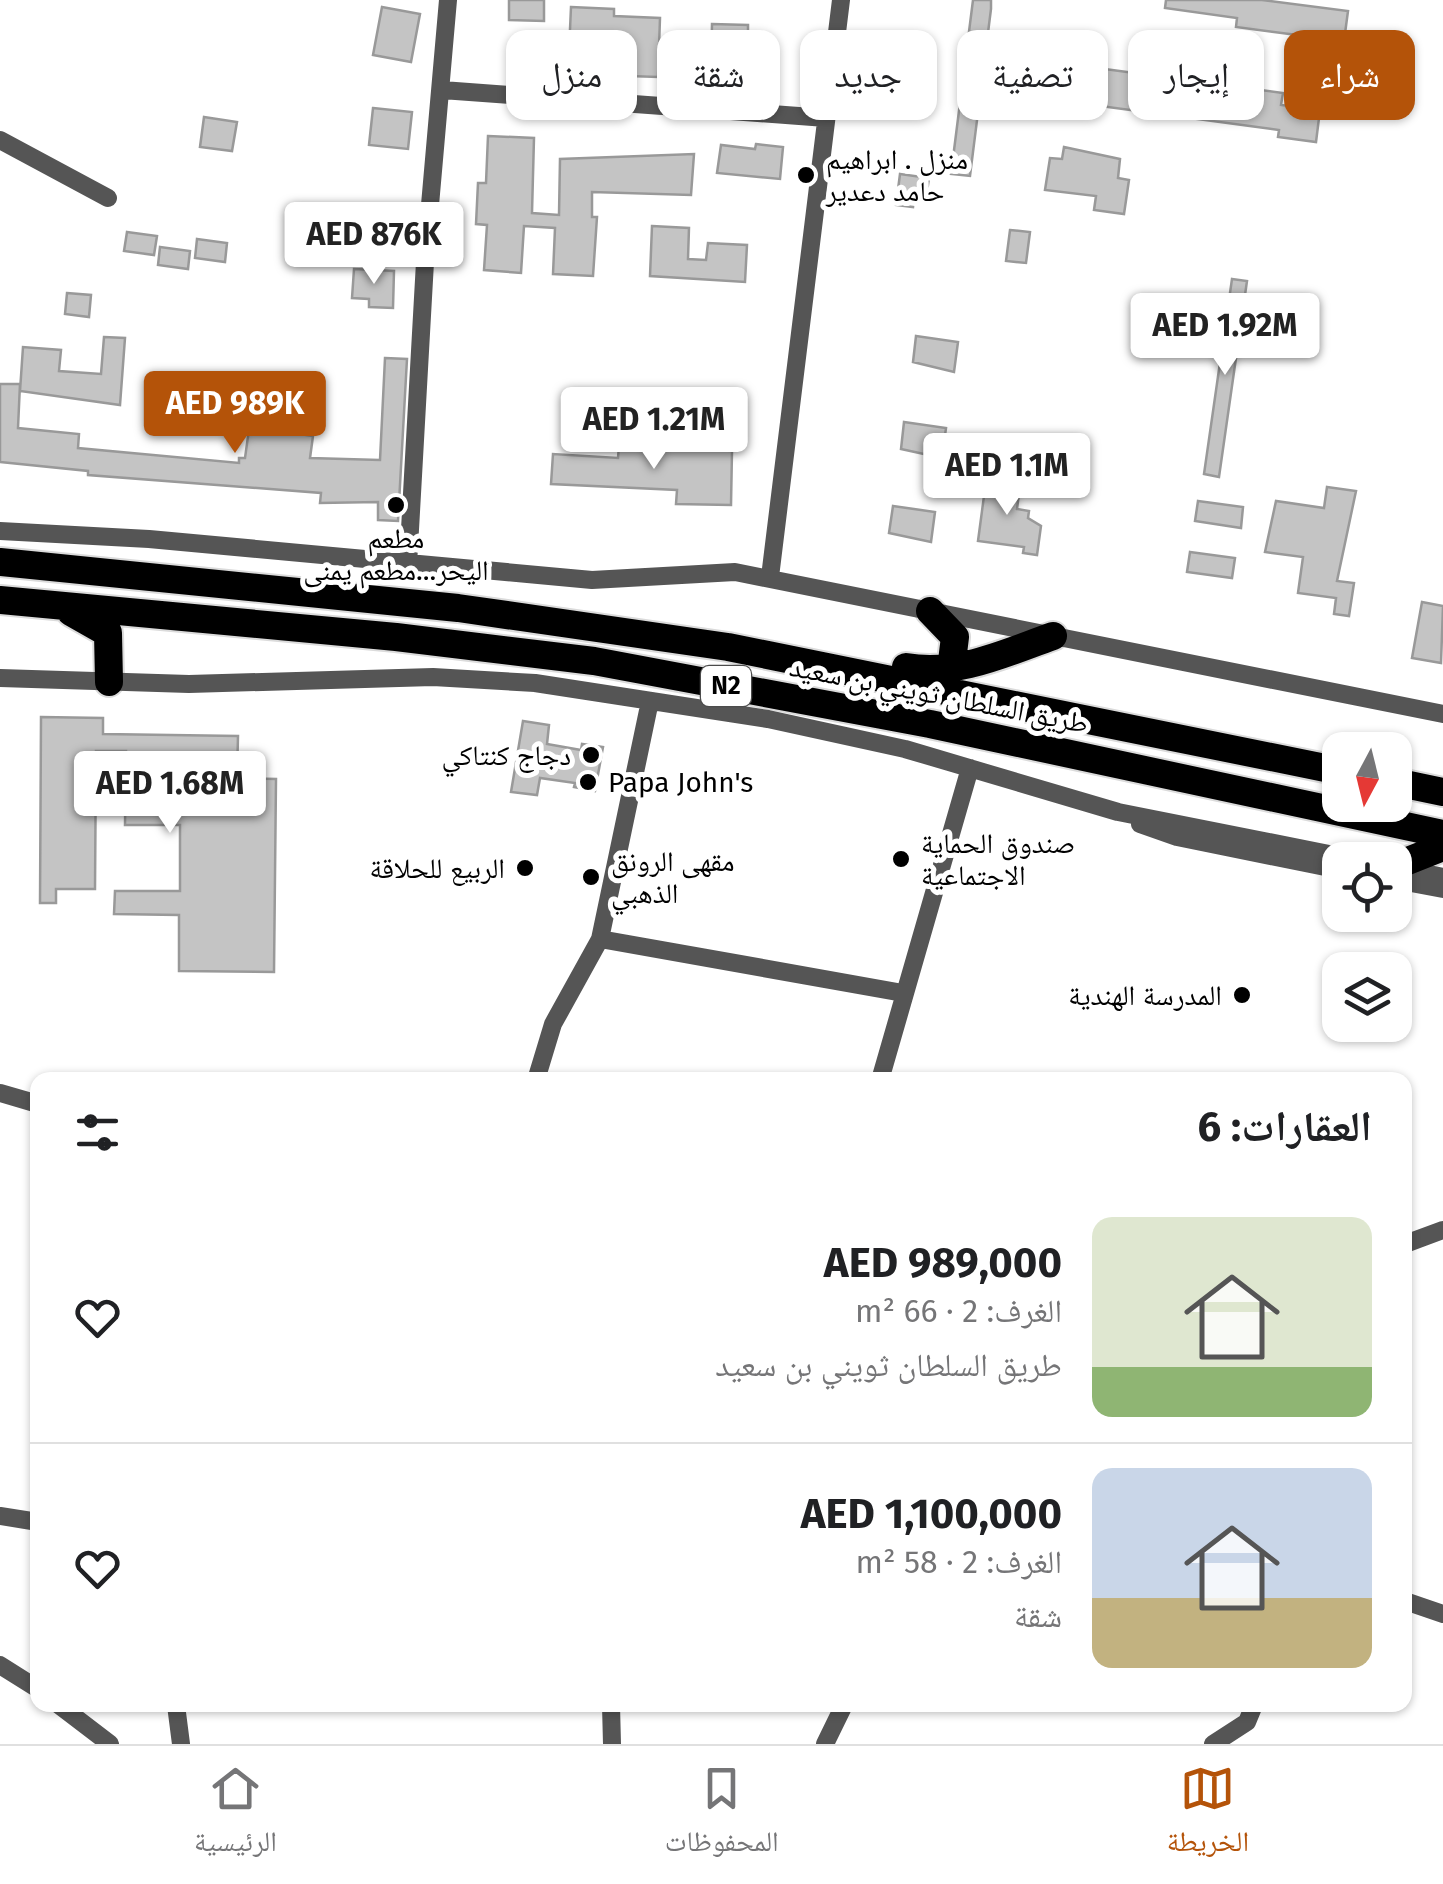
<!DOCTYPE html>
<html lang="ar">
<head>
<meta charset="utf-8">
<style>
	body { margin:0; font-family:"Fira Sans","Noto Naskh Arabic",sans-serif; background:#f6f6f6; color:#202124; direction:rtl; height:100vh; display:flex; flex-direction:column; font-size:38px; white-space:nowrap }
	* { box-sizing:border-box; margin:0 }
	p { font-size:32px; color:#757577 }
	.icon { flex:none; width:55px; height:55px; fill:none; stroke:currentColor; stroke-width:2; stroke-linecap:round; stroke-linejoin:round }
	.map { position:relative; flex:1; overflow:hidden; direction:ltr }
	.details { position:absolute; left:30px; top:1072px; width:1382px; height:640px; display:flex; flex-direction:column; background:#fff; border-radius:20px; box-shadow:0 2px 8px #0004; direction:rtl }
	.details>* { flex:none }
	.guide { position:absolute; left:30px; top:30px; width:1385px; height:90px; direction:rtl; display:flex; gap:20px }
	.needle { width:65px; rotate:187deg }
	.fabs { position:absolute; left:1322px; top:732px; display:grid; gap:20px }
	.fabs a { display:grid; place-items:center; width:90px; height:90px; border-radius:20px; background:#fff; box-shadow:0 2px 8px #0004; font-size:50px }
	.price { position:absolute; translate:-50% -85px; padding:0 22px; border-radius:10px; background:#fff; color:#222; font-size:32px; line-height:65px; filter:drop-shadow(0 2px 5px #0008) }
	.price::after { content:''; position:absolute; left:50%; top:60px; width:30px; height:22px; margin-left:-15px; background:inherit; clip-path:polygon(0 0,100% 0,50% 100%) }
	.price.on { background:#b45309; color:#fff }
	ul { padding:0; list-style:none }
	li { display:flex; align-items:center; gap:30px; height:250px; padding:0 40px }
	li+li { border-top:2px solid #e0e0e0 }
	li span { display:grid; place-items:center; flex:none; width:280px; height:200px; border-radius:20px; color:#555 }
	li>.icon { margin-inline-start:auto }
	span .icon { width:120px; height:120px; fill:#fffc; stroke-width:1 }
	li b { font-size:42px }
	h2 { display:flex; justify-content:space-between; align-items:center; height:120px; padding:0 40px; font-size:42px }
	.pill { padding:0 35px; border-radius:20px; background:#fff; box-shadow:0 2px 8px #0004; font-size:35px; line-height:90px }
	.pill.on { background:#b45309; color:#fff }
	.tabs { display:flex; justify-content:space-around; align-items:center; height:140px; border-top:2px solid #e0e0e0; background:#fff; font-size:28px; color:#757577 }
	.tabs a { display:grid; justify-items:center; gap:5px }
	.tabs .on { color:#b45309 }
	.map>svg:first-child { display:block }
	.building { fill:#c4c4c4; stroke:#999; stroke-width:2.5 }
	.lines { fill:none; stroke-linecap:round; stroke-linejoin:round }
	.highway-casing { stroke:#dbdbdb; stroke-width:32 }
	.minor { stroke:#555; stroke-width:18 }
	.highway { stroke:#000; stroke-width:28 }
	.poi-dot { fill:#000; stroke:#fff; stroke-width:4 }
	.labels { text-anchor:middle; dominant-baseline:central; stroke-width:10; stroke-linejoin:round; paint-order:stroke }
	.shield { fill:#fff; stroke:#4c4c4c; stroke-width:2.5 }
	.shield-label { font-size:25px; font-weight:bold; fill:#000 }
	.poi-label { font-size:28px; fill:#000; stroke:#fff; text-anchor:start }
	.street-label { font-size:28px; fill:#000; stroke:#fff }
</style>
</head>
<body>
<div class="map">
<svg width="1443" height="1744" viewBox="0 0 1443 1744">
	<rect width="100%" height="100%" fill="#fff"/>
	<path class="building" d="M509 0H544V21L509 20Z
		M973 0H991V9L970 176 951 174Z
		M1166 0H1262L1348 11 1344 41 1236 27 1237 18 1165 8Z
		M382 7 420 14 411 62 373 55Z
		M571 7 614 9V16L660 18 658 77 568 74Z
		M712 24 748 25V68H711Z
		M1023 58 1283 93 1281 105 1320 110 1316 142 1278 137 1279 130 1018 95Z
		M373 108 412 112 408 149 369 145Z
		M204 117 237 122 232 151 200 147Z
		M488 136 534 138 532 213 559 215 560 159 694 154 691 195 592 192V217H597L593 276 553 274 555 228 524 226 521 273 484 270 487 225 476 224 478 183H486Z
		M756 144 783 147 780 179 717 173 721 145 755 149Z
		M1064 147 1120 159 1118 178 1129 180 1124 214 1094 210 1096 196 1045 190 1050 158 1062 159Z
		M900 174 929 178 926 199 914 198 913 207 896 205Z
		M652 226 689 228 688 259 706 260 708 243 747 245 745 282 650 276Z
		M1010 230 1030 232 1026 263 1006 261Z
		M127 232 157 236 154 255 124 251Z
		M197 239 227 243 225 262 195 258Z
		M160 247 190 251 188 269 158 265Z
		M354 269 394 271 393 308 369 307V299L352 298Z
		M1232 279 1247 281 1219 477 1204 474Z
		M67 293 91 295 89 317 65 314Z
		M916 336 958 342 954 372 913 362Z
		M104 337 125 338 120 405 20 391 23 347 61 350 59 371 101 374Z
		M385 358 407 359 398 521 378 520V502L320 503 321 493 88 475V471L0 462V384H20L18 428 79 434 78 448 239 463V458H245L252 408 280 412 278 431 313 436 310 458 380 460Z
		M904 422 946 428 942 458 901 449Z
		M619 445 732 451 731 505 676 504 677 490 551 484 553 454 618 458Z
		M991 476 1013 479 1012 485 1020 486 1017 509 1029 511 1028 518 1041 526 1037 555 1023 553 1024 547 978 541 986 481Z
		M1327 487 1356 491 1337 581 1354 583 1349 616 1334 614 1336 598 1298 593 1303 557 1265 552 1276 501 1324 508Z
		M1198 501 1243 507 1241 528 1195 521Z
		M893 506 935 512 931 542 889 533Z
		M1190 552 1235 558 1232 578 1187 572Z
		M1422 602 1443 606 1441 663 1412 658Z
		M41 717 103 718V734L238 736 237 778 276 779 274 972 179 971V915L114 914 115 891H180V825H125L126 751H96L95 889H56V903H40Z
		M523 721 549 725 547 744 581 750 582 744 603 747 595 791 574 787 575 783 540 778 537 795 511 792Z"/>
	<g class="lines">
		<g class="highway-casing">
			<path id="highway" d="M0 562 458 608 728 647 1340 771
				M0 600 396 637 594 661 930 724 1443 834
				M930 611 955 637 951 669
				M71 612 108 633 109 682
				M906 667C958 676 1005 653 1053 636
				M1395 782 1443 792
				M1395 866 1443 847"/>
		</g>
		<path class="minor" d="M442 90 826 118
			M0 140 108 198
			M0 531 149 539 592 580 735 572 1443 714
			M408 565 425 262 448 0
			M770 577 841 0
			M0 678 189 684 433 677 535 683 768 719 905 749 1118 812 1359 860
			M1140 824 1177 837 1340 870
			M1395 867 1443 877
			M1395 880 1443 889
			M600 939 903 993
			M536 1080 553 1024 600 939 650 701
			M880 1080 970 768
			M0 1093 38 1104
			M1405 1244 1443 1230
			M0 1516 38 1522
			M1405 1601 1443 1614
			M0 1665 38 1689
			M59 1705 110 1744
			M176 1705 181 1744
			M611 1705 612 1744
			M825 1744 844 1705
			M1213 1744 1247 1722 1254 1705"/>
		<use href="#highway" class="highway"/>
	</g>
	<g class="poi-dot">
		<circle cx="806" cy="175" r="10"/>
		<circle cx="396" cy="505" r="10"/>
		<circle cx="591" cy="755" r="10"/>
		<circle cx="588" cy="782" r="10"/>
		<circle cx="901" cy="859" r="10"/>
		<circle cx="525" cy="868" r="10"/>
		<circle cx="591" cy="877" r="10"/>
		<circle cx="1242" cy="995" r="10"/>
	</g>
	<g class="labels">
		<rect class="shield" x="701" y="666" width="50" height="40" rx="8"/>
		<g class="shield-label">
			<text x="726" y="686">N2</text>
		</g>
		<g class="poi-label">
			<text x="826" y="159">منزل . ابراهيم<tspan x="826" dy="32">حامد دعدير</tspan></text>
			<text x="396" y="538" text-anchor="middle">مطعم<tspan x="396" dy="32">اليحر...مطعم يمنى</tspan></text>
			<text x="571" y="755" text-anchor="end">دجاج كنتاكي</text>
			<text x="608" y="782">Papa John's</text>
			<text x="921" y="843">صندوق الحماية<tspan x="921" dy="32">الاجتماعية</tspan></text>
			<text x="611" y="861">مقهى الرونق<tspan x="611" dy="32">الذهبي</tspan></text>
			<text x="505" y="868" text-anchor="end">الربيع للحلاقة</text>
			<text x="1222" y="995" text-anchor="end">المدرسة الهندية</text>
		</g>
		<g class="street-label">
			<text transform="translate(939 695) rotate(11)">طريق السلطان ثويني بن سعيد</text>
		</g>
	</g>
</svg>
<div class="fabs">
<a><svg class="needle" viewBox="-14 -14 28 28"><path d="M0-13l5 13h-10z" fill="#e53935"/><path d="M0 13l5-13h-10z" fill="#757577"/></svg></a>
<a><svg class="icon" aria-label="locate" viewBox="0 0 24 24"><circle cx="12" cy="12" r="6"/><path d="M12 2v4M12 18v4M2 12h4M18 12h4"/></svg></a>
<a><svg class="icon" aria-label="layers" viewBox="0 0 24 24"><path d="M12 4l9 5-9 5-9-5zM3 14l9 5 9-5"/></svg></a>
</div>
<b class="price" style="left:374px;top:287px">AED 876K</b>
<b class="price" style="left:1225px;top:378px">AED 1.92M</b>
<b class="price on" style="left:235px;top:456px">AED 989K</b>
<b class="price" style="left:654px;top:472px">AED 1.21M</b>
<b class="price" style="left:1007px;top:518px">AED 1.1M</b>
<b class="price" style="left:170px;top:836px">AED 1.68M</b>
<div class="guide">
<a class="pill on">شراء</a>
<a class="pill">إيجار</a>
<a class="pill">تصفية</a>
<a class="pill">جديد</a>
<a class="pill">شقة</a>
<a class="pill">منزل</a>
</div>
<section class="details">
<h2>العقارات: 6<svg class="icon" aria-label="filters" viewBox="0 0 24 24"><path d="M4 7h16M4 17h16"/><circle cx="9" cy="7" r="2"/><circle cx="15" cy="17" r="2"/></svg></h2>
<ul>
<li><span style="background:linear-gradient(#dfe7d0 75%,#8fb573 0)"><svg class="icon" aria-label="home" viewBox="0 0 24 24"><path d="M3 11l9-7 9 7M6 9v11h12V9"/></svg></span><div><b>AED 989,000</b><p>الغرف: 2 · 66 m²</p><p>طريق السلطان ثويني بن سعيد</p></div><svg class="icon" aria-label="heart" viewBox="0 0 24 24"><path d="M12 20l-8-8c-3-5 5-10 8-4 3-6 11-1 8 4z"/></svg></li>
<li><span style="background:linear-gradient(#c9d6e8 65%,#c2b280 0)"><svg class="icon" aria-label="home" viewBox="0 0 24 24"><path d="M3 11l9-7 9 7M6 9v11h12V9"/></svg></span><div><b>AED 1,100,000</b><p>الغرف: 2 · 58 m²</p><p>شقة</p></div><svg class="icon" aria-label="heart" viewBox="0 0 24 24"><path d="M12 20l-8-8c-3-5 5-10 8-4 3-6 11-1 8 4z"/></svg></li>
</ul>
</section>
</div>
<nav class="tabs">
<a class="on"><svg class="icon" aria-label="map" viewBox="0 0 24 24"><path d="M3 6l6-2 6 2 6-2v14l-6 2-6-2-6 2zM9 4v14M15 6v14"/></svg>الخريطة</a>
<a><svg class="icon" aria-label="saved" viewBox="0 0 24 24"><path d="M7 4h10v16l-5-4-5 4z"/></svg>المحفوظات</a>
<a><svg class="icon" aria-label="home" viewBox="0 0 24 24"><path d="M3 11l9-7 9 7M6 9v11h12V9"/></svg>الرئيسية</a>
</nav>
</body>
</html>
